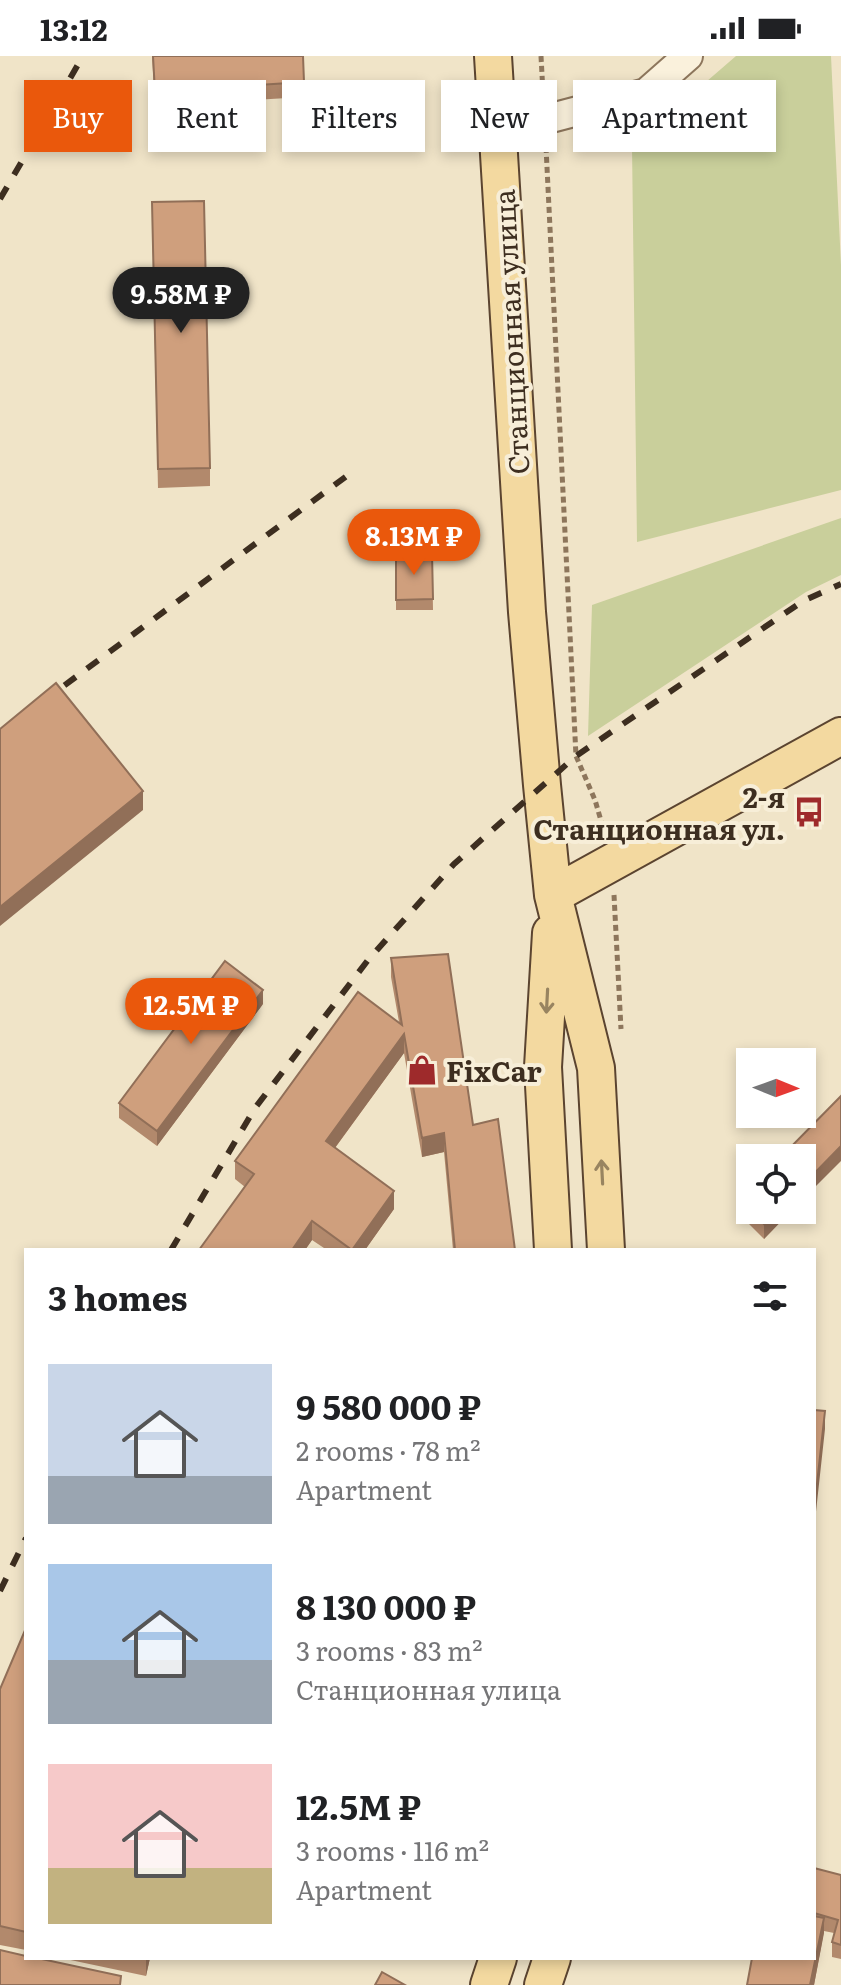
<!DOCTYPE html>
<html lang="en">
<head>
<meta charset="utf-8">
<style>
	body { margin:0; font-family:Literata,serif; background:#f2f2f2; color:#202124; height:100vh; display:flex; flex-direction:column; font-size:30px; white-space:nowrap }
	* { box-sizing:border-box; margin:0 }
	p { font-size:26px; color:#757577 }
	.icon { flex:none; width:44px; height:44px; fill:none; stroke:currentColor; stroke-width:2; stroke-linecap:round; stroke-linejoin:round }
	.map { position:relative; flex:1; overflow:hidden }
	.panel { position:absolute; left:24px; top:1192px; width:792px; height:712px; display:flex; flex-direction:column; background:#fff; border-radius:0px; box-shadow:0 4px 12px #0003 }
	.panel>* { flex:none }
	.top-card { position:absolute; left:24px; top:24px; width:794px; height:72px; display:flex; gap:16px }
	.needle { width:52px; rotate:91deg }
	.fabs { position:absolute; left:736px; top:992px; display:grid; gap:16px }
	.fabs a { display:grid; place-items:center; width:80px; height:80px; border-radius:0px; background:#fff; box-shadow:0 4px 12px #0003; font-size:40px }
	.price { position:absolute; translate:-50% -68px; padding:0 18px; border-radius:28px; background:#ea580c; color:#fff; font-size:26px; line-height:52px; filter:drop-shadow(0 2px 4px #0008) }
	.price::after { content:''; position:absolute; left:50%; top:48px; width:24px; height:18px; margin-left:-12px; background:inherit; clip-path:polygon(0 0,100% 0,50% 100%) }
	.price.current { background:#222; color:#fff }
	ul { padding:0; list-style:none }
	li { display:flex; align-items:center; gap:24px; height:200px; padding:0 24px }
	li span { display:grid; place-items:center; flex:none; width:224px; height:160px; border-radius:0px; color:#555 }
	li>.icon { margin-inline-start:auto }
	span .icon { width:96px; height:96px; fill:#fffc; stroke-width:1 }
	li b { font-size:34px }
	h2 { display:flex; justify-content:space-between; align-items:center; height:96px; padding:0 24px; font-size:34px }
	.chip { padding:0 28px; border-radius:0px; background:#fff; box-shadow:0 4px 12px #0003; font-size:28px; line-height:72px }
	.chip.current { background:#ea580c; color:#fff }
	.status { display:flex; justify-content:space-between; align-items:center; height:56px; padding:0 40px; background:#fff; direction:ltr }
	.status svg { height:22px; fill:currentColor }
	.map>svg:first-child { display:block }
	.green { fill:#c9cf9b }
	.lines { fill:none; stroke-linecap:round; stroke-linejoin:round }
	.minor-casing { stroke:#8d765c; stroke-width:32 }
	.major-casing { stroke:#5b4430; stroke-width:40 }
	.path { stroke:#8d765c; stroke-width:5; stroke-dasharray:6 4; stroke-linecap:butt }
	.minor { stroke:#faf1dc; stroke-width:28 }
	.major { stroke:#f3d9a0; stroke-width:36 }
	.rail { stroke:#3d2e20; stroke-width:6; stroke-dasharray:14 14; stroke-linecap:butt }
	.wall { fill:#b2896c }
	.shaded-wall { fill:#916f58 }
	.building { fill:#cf9f7d; stroke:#916f58; stroke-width:2 }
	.oneway { stroke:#988460 }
	.labels { text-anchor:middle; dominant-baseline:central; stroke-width:8; stroke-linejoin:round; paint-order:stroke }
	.street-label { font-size:28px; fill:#3d2e20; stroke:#f7eed8 }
	.poi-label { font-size:28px; font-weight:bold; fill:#3d2e20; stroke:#f7eed8; text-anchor:end }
</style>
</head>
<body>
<div class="status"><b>13:12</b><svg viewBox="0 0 49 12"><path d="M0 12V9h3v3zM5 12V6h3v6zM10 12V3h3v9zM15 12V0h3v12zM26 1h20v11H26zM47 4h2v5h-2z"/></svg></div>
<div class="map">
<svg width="841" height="1929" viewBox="0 0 841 1929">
	<rect width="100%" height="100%" fill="#f0e4c8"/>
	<path class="green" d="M736 0H831L841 209V434L637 486 632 90Z
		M841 462V519L806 536 588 680 592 549Z"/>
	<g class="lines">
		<g class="minor-casing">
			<path id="minor" d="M498 76 646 37 688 0"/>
		</g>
		<g class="major-casing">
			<path id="major" d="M493 0 527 556 542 729 553 839 596 1012 606 1194
				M553 839 841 680
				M551 877 543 1011 553 1194
				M489 1929 498 1902
				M543 1929 552 1902"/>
		</g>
		<path class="path" d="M541 0 543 37
			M546 91 576 700 595 744 604 775
			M614 839 621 973"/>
		<use href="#minor" class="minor"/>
		<use href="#major" class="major"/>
		<path class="rail" d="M0 143 83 0
			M42 646 348 419
			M171 1194 255 1052 368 904 454 808 576 700 803 545 841 528
			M0 1535 26 1482"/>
	</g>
	<path class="wall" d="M152 0H303L304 41 155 50Z
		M152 165 210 412V430L158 432Z
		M432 497 433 554H396V498Z
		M391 902 473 1069 515 1194H453L444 1096 422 1101 404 997 335 1092 394 1153 365 1194H327L312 1184 305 1194H199L245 1131 235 1123V1105L399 966 391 921Z
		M263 948 157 1090 119 1062V1047Z
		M739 1144 792 1154 764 1183 739 1158Z
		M26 1572V1894L0 1889V1633Z
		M814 1812 841 1819V1903L832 1901V1886L834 1877 824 1875 814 1929H747L814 1902Z
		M61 1902H150L146 1920Z"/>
	<path class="shaded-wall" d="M143 735V754L0 870V851Z
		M263 934V948L157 1090V1075Z
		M404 978V997L326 1104V1085Z
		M444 1077V1096L422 1101V1082Z
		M841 1090V1105L802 1144V1130Z
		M394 1135V1153L365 1194H352Z
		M778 1154H792L764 1183V1168Z
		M312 1165V1184L305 1194H292Z
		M825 1355V1373L814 1474V1455Z
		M824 1862V1877L814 1929H810Z
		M146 1902H150L146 1920Z"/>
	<path class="building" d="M153 0H303L304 26 155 36Z
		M204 145 210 412 158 413 152 146Z
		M432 497 433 543 396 544V498Z
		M56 627 143 735 0 851V673Z
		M448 898 473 1069 498 1063 515 1194H455L444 1077 422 1082 404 978 326 1085 394 1135 352 1194 312 1165 292 1194H199L254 1118 235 1105 358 936 402 969 391 902Z
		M225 905 263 934 157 1075 119 1047Z
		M841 1040V1090L802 1130V1102H780Z
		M750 1133V1154H778L764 1168 739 1144Z
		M814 1354 825 1355 814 1455Z
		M26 1572V1876L0 1870V1633Z
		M814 1812 841 1819V1889L832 1886 838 1864 814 1857Z
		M814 1860 824 1862 810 1929H747L752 1902H814Z
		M0 1894 26 1900V1902H37L121 1920 120 1929H0Z
		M382 1916 405 1929H375Z"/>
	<defs><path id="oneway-shaft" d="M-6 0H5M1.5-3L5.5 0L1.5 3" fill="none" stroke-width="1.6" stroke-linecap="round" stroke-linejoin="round" transform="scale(2)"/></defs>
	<g class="oneway">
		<use href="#oneway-shaft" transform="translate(547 945) rotate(93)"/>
		<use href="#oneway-shaft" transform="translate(602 1116) rotate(-93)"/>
	</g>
	<defs>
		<g id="bus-bare" transform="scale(2.4)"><path d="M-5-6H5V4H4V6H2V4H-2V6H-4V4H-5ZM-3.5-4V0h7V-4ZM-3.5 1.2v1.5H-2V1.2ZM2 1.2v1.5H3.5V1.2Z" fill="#9e2a2b" stroke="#f7eed8" stroke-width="2.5" paint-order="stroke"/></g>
		<g id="shop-bare" transform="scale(2.4)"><path d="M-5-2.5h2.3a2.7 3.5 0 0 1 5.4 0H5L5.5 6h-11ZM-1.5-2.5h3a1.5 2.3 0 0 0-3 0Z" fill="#9e2a2b" stroke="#f7eed8" stroke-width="2.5" paint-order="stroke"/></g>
	</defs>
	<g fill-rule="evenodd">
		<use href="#bus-bare" x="809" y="756"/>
		<use href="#shop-bare" x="422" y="1014"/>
	</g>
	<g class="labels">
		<g class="street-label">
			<text transform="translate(510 276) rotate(-93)">Станционная улица</text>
		</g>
		<g class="poi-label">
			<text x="785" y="740">2-я<tspan x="785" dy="32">Станционная ул.</tspan></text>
			<text x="446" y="1014" text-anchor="start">FixCar</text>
		</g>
	</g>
</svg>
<div class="fabs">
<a><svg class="needle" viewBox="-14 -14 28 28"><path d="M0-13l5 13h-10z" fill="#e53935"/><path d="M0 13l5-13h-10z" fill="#757577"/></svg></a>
<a><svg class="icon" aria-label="locate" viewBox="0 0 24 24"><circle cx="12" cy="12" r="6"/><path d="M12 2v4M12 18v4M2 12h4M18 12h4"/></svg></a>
</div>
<b class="price current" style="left:181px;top:279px">9.58M ₽</b>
<b class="price" style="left:414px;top:521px">8.13M ₽</b>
<b class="price" style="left:191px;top:990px">12.5M ₽</b>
<div class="top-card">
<a class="chip current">Buy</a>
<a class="chip">Rent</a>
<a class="chip">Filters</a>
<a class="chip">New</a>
<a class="chip">Apartment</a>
</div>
<section class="panel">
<h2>3 homes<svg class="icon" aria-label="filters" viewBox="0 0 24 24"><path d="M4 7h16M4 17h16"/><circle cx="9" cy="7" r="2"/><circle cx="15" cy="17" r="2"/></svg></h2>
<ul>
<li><span style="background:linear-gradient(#c9d6e8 70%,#9aa5b1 0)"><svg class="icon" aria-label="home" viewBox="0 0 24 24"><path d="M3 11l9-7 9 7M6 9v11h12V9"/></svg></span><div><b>9 580 000 ₽</b><p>2 rooms · 78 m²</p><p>Apartment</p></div></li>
<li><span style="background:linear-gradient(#a9c7e8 60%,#9aa5b1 0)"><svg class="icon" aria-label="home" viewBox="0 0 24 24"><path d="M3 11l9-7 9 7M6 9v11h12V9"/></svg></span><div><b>8 130 000 ₽</b><p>3 rooms · 83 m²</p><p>Станционная улица</p></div></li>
<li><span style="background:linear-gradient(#f6c9c9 65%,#c2b280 0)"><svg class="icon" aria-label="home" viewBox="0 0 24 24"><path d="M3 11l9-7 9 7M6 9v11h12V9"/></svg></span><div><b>12.5M ₽</b><p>3 rooms · 116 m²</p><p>Apartment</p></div></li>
</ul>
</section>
</div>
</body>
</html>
